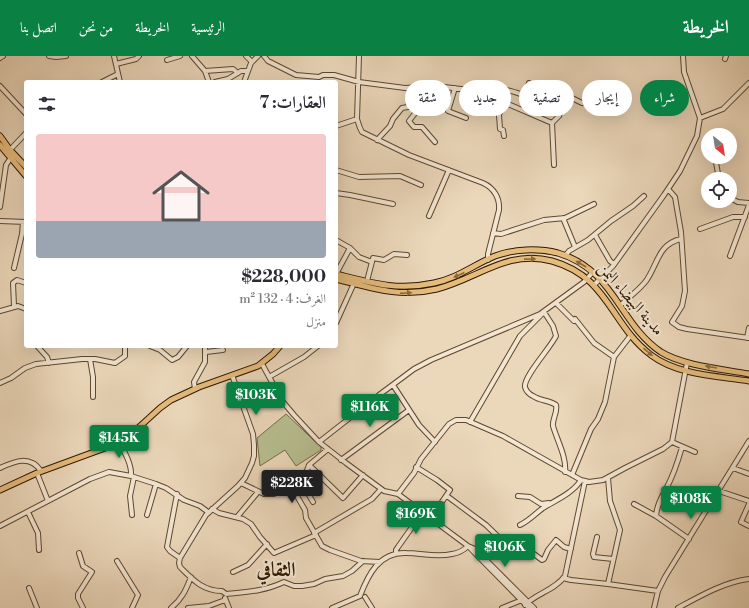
<!DOCTYPE html>
<html lang="ar">
<head>
<meta charset="utf-8">
<style>
	body { margin:0; font-family:"Libre Bodoni",Amiri,serif; background:#f2f2f3; color:#2b2b33; direction:rtl; height:100vh; display:flex; flex-direction:column; font-size:15px; white-space:nowrap }
	* { box-sizing:border-box; margin:0 }
	p { font-size:13px; color:#7c7c81 }
	.icon { flex:none; width:22px; height:22px; fill:none; stroke:currentColor; stroke-width:2; stroke-linecap:round; stroke-linejoin:round }
	.map { position:relative; flex:1; overflow:hidden; direction:ltr }
	.details { position:absolute; left:24px; top:24px; width:314px; height:268px; display:flex; flex-direction:column; background:#fff; border-radius:4px; box-shadow:0 4px 16px #0002; direction:rtl }
	.details>* { flex:none }
	.top-card { position:absolute; left:350px; top:24px; width:339px; height:36px; direction:rtl; display:flex; gap:8px }
	.needle { width:26px; rotate:150deg }
	.fabs { position:absolute; left:701px; top:72px; display:grid; gap:8px }
	.fabs a { display:grid; place-items:center; width:36px; height:36px; border-radius:50%; background:#fff; box-shadow:0 4px 16px #0002; font-size:20px }
	.price { position:absolute; translate:-50% -34px; padding:0 9px; border-radius:4px; background:#0b8043; color:#fff; font-size:13px; line-height:26px; filter:drop-shadow(0 1px 2px #0008) }
	.price::after { content:''; position:absolute; left:50%; top:24px; width:12px; height:9px; margin-left:-6px; background:inherit; clip-path:polygon(0 0,100% 0,50% 100%) }
	.price.selected { background:#222; color:#fff }
	ul { padding:0; list-style:none }
	li { display:grid; align-content:center; gap:8px; height:212px; padding:0 12px }
	li span { display:grid; place-items:center; height:124px; border-radius:4px; color:#555 }
	li>.icon { margin-inline-start:auto }
	span .icon { width:72px; height:72px; fill:#fffc; stroke-width:1 }
	li b { font-size:17px }
	h2 { display:flex; justify-content:space-between; align-items:center; height:48px; padding:0 12px; font-size:17px }
	.chip { padding:0 14px; border-radius:18px; background:#fff; box-shadow:0 4px 16px #0002; font-size:14px; line-height:36px }
	.chip.selected { background:#0b8043; color:#fff }
	header { display:flex; align-items:center; gap:24px; box-sizing:border-box; height:56px; padding:0 20px; background:#0b8043; color:#fff }
	header strong { font-size:19px }
	nav { display:flex; gap:22px; margin-inline-start:auto; font-size:14px }
	.map>svg:first-child { display:block }
	.green { fill:#b7be90; stroke:#736c48 }
	.lines { fill:none; stroke-linecap:round; stroke-linejoin:round }
	.minor-casing { stroke:#5e482e; stroke-width:6 }
	.major-casing { stroke:#2f1900; stroke-width:7 }
	.minor { stroke:#f2e5d2; stroke-width:4 }
	.major { stroke:#e6bc7d; stroke-width:5 }
	.oneway { fill:#8a6a3e }
	.labels { text-anchor:middle; dominant-baseline:central; stroke-width:4; stroke-linejoin:round; paint-order:stroke }
	.street-label { font-size:16px; fill:#2f1900; stroke:#f2e5d2 }
	.district-label { font-size:20px; font-weight:bold; fill:#2f1900; stroke:#f2e5d2 }
</style>
</head>
<body>
<header>
<strong>الخريطة</strong>
<nav><a>الرئيسية</a><a>الخريطة</a><a>من نحن</a><a>اتصل بنا</a></nav>
</header>
<div class="map">
<svg width="749" height="552" viewBox="0 0 749 552">
	<rect width="100%" height="100%" fill="#ebd7ba"/>
	<filter id="stains"><feTurbulence type="fractalNoise" baseFrequency=".005" numOctaves="4"/><feColorMatrix values="0 0 0 0 .2 0 0 0 0 .09 0 0 0 0 .02 0 0 0 .5 -.17"/></filter>
	<radialGradient id="worn" r=".72"><stop offset=".6" stop-color="#630" stop-opacity="0"/><stop offset="1" stop-color="#630" stop-opacity=".3"/></radialGradient>
	<path class="green" d="M286 358 321 391V394L296 410 285 394 260 410 257 382Z"/>
	<g class="lines">
		<g class="minor-casing">
			<path id="minor" d="M49 0 56 1 66 0
				M114 0 120 26
				M192 0 205 15 209 26
				M246 0 252 6
				M264 0 268 5 296 19 319 21 323 19H334L359 26 405 32 436 30 478 35 552 67
				M359 0 357 63 360 72 362 76 409 99 483 127C494 132 500 142 499 154L488 198V204
				M0 2 3 0
				M725 3 726 0
				M167 4 180 0
				M116 8 136 3 139 0
				M205 15 233 13 238 17
				M102 26 118 18
				M215 26 228 23 241 15H247
				M244 26 251 7 258 0
				M0 30 26 58
				M455 32 448 55 466 62
				M489 39C498 28 514 36 526 40L529 27
				M408 50 417 51 416 56 409 65 414 71H422L435 86
				M417 51H430
				M700 62 723 53 749 27
				M336 70 357 63
				M504 80 503 74 500 73 499 59 504 46
				M377 84 390 70 393 63 402 52 408 51 413 32
				M8 96 26 77
				M715 101 719 123
				M554 109 552 67 559 60 563 48 572 42 582 47
				M336 114 359 121 400 120 421 129
				M668 133 675 141 681 176 685 235 682 250 672 266 679 271 687 273 749 282
				M336 137 350 139 393 148
				M730 142 738 146 749 147
				M0 151 6 109 12 100
				M429 160 449 114
				M563 162 575 191
				M0 165 26 166
				M700 173 733 161H745
				M493 177 501 178 544 164 565 162 594 148
				M595 179 610 205 614 208
				M336 184 350 192 359 201 372 206
				M565 200 569 195 588 184 611 165 633 150 644 140
				M730 200 749 149
				M14 212 22 178 23 166
				M336 218 350 192
				M367 225 373 202 384 204 394 198 407 199
				M594 229 613 210 664 139 680 115 697 80 700 62 684 16 683 0
				M556 247 574 265 575 263 594 287 614 301
				M621 249C629 241 639 234 646 225 658 208 658 188 681 183
				M14 250 13 227 17 224 26 227
				M0 255 18 250 26 253
				M336 267 355 225
				M747 282 749 272
				M37 290 47 301 49 307
				M150 290 160 294 172 304 178 301 187 290
				M206 296 223 294
				M90 303 93 321V341
				M262 308 283 346 294 359 319 386 346 407 384 435 398 438 468 490 475 493 534 552
				M232 319 253 378 254 389V400L252 407 245 422 238 430 206 459 180 502 179 507 180 511C193 524 203 535 222 535L226 538C247 536 265 535 284 526L294 530H302L314 528 325 523 343 520 352 515 363 505
				M269 321 304 301 318 290
				M0 327 11 322 25 312 36 308 82 303H95L115 307 125 300V290
				M393 329 419 369 435 386
				M195 333 194 326 205 306V290
				M470 366 520 280 544 256 553 270 556 280C551 291 523 321 525 331 526 335 529 338 533 340 540 345 549 344 556 349 558 356 552 363 553 370 557 384 567 402 565 416
				M118 384C124 395 132 408 131 420
				M319 386 379 339 414 313 431 304 540 258 584 226 593 216
				M672 386 695 396
				M341 404 409 354
				M309 409 343 442 363 419
				M416 411 437 424 450 434 431 462
				M0 412C15 405 30 399 41 415
				M733 412 749 418
				M37 417 48 445
				M572 419 591 373 598 363 605 346 614 301 631 279
				M299 422 313 446
				M241 427 264 438H274L306 417 309 409 328 393
				M290 428 305 454 306 462 322 490 330 494 361 505 380 506
				M719 435 749 445
				M177 438 167 491 170 495 180 502
				M398 438 414 417 421 403 449 368 456 364H466L503 380 581 424 589 426 603 424 625 412 663 393 672 386 687 307
				M447 440 486 469 516 498H534L542 504 544 503 548 494 556 484 564 491 571 493
				M518 440 530 441 541 448 549 447
				M634 448 656 460 689 483
				M749 448 741 466 749 470
				M212 453 219 457 243 463 251 468 260 481 274 497 316 479
				M28 456 38 477 39 494
				M132 459 130 440 134 421
				M147 459 156 428
				M656 460C657 448 662 441 667 431 674 418 678 405 682 391
				M237 461 258 436
				M520 469C529 465 535 458 543 452 556 444 573 437 581 424
				M0 470 90 423 109 416 131 420 156 428 166 432 184 444 200 450 208 456
				M314 477 372 443 381 433
				M597 481 593 498 594 501 613 503
				M468 490 529 552
				M79 497 83 510 92 516 78 538V542L83 552
				M396 498V494L398 491 422 457
				M117 505 138 539 132 552
				M233 516 248 509 267 488
				M563 522 571 524 608 528 658 535
				M608 528 620 474 610 445 608 422
				M29 532 37 552
				M365 541 372 552
				M225 542 229 552
				M525 549C537 537 555 534 565 520L585 425
				M171 552C182 543 186 534 191 521
				M188 552 209 550 225 544
				M332 552 360 540C368 519 379 496 406 497 422 497 436 502 452 498 459 497 463 495 468 490
				M502 552 522 544
				M654 552 658 535 665 521 749 385
				M678 552C700 540 724 526 749 523"/>
		</g>
		<g class="major-casing">
			<path id="major" d="M0 80 10 94 26 111
				M0 89 26 120
				M336 218C372 227 397 235 434 227 458 222 473 209 495 200 514 193 538 192 558 197 615 214 619 268 661 296 684 310 722 313 749 318
				M336 223C372 232 399 242 437 233 477 223 507 193 552 205 609 221 610 268 651 299 677 319 717 320 749 325
				M0 434 37 417 105 392 137 373 160 352 171 344 199 331 258 310 273 298 280 290"/>
		</g>
		<use href="#minor" class="minor"/>
		<use href="#major" class="major"/>
	</g>
	<defs><path id="oneway-solid" d="M-6-.8H1V-3.2L6.5 0L1 3.2V.8H-6Z"/></defs>
	<g class="oneway">
		<use href="#oneway-solid" transform="translate(530 203) rotate(-1)"/>
		<use href="#oneway-solid" transform="translate(581 208) rotate(-150)"/>
		<use href="#oneway-solid" transform="translate(459 219) rotate(156)"/>
		<use href="#oneway-solid" transform="translate(406 237) rotate(-3)"/>
		<use href="#oneway-solid" transform="translate(648 296) rotate(40)"/>
		<use href="#oneway-solid" transform="translate(711 311) rotate(-170)"/>
	</g>
	<g class="labels">
		<g class="street-label">
			<text transform="translate(631 243) rotate(49)">مدينة البيضاء اليمن</text>
		</g>
		<g class="district-label">
			<text x="276" y="514">الثقافي</text>
		</g>
	</g>
	<rect width="100%" height="100%" filter="url(#stains)"/>
	<rect width="100%" height="100%" fill="url(#worn)"/>
</svg>
<div class="fabs">
<a><svg class="needle" viewBox="-14 -14 28 28"><path d="M0-13l5 13h-10z" fill="#e53935"/><path d="M0 13l5-13h-10z" fill="#7c7c81"/></svg></a>
<a><svg class="icon" aria-label="locate" viewBox="0 0 24 24"><circle cx="12" cy="12" r="6"/><path d="M12 2v4M12 18v4M2 12h4M18 12h4"/></svg></a>
</div>
<b class="price" style="left:256px;top:360px">$103K</b>
<b class="price" style="left:370px;top:372px">$116K</b>
<b class="price" style="left:119px;top:403px">$145K</b>
<b class="price selected" style="left:292px;top:448px">$228K</b>
<b class="price" style="left:691px;top:464px">$108K</b>
<b class="price" style="left:416px;top:479px">$169K</b>
<b class="price" style="left:505px;top:512px">$106K</b>
<div class="top-card">
<a class="chip selected">شراء</a>
<a class="chip">إيجار</a>
<a class="chip">تصفية</a>
<a class="chip">جديد</a>
<a class="chip">شقة</a>
</div>
<section class="details">
<h2>العقارات: 7<svg class="icon" aria-label="filters" viewBox="0 0 24 24"><path d="M4 7h16M4 17h16"/><circle cx="9" cy="7" r="2"/><circle cx="15" cy="17" r="2"/></svg></h2>
<ul>
<li><span style="background:linear-gradient(#f6c9c9 70%,#9aa5b1 0)"><svg class="icon" aria-label="home" viewBox="0 0 24 24"><path d="M3 11l9-7 9 7M6 9v11h12V9"/></svg></span><div><b>$228,000</b><p>الغرف: 4 · 132 m²</p><p>منزل</p></div></li>
</ul>
</section>
</div>
</body>
</html>
